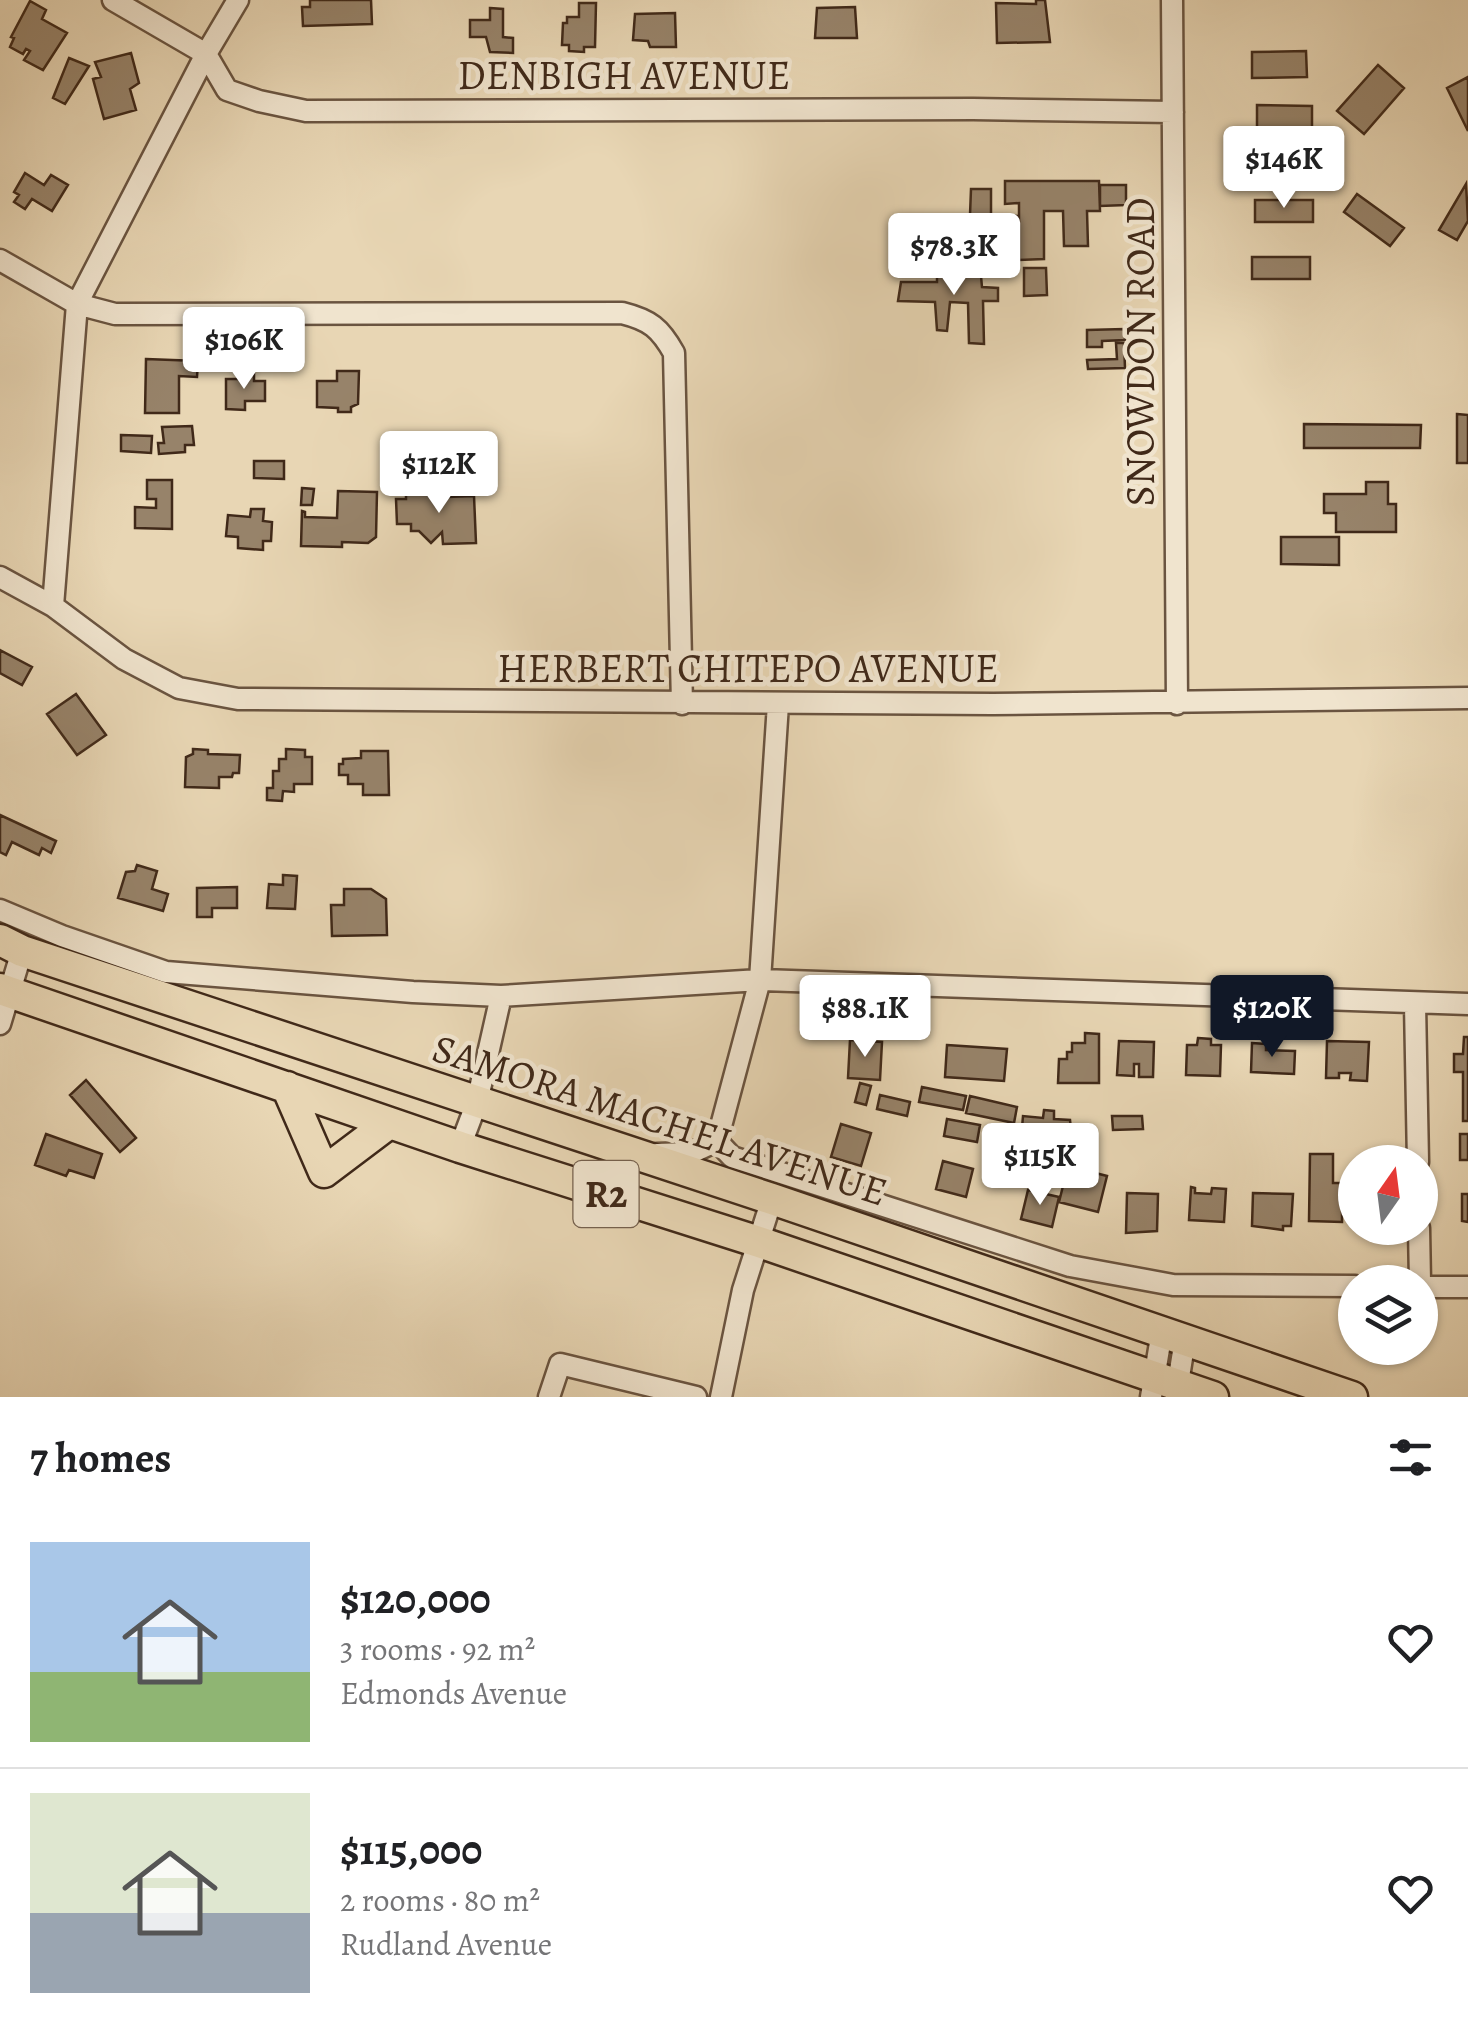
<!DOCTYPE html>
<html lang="en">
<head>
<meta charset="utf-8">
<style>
	body { margin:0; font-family:Alegreya,serif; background:#f6f6f6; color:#202124; height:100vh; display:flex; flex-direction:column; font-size:38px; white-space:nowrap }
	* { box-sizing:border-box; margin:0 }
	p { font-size:32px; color:#757577 }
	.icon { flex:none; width:55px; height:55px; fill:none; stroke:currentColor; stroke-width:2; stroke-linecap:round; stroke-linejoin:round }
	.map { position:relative; height:1397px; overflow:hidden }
	.sheet { display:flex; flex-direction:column; background:#fff; flex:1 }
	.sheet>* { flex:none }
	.needle { width:65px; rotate:14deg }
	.controls { position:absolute; left:1338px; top:1145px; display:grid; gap:20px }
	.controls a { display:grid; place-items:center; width:100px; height:100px; border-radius:50%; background:#fff; box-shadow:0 2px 8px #0004; font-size:50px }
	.price { position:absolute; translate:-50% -85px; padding:0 22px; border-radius:10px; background:#fff; color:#222; font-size:32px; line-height:65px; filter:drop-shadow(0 2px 5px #0008) }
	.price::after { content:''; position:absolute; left:50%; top:60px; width:30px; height:22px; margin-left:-15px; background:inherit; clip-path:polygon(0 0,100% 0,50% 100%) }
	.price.active { background:#111827; color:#fff }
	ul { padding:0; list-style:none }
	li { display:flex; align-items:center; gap:30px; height:250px; padding:0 30px }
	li+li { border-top:2px solid #e0e0e0 }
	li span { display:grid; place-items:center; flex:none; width:280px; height:200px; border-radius:0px; color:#555 }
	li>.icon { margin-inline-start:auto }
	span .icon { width:120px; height:120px; fill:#fffc; stroke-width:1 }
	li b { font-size:42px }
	h2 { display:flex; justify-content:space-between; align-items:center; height:120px; padding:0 30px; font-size:42px }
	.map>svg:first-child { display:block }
	.building { fill:#97836a; stroke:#402919; stroke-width:2.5 }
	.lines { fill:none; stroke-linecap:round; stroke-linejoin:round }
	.minor-casing { stroke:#6a5440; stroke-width:25 }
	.highway-casing { stroke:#402919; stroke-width:35 }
	.minor { stroke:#f0e4ce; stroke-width:20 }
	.highway { stroke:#e8d6b4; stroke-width:30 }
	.labels { text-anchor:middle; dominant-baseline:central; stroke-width:9; stroke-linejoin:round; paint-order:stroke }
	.shield { fill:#f0e4ce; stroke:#75614f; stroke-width:2.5 }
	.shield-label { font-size:38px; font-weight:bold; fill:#402919 }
	.street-label { font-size:40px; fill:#402919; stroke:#f0e4ce }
</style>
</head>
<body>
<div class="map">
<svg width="1468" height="1397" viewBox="0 0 1468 1397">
	<rect width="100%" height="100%" fill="#e8d6b4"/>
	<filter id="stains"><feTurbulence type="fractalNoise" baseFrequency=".002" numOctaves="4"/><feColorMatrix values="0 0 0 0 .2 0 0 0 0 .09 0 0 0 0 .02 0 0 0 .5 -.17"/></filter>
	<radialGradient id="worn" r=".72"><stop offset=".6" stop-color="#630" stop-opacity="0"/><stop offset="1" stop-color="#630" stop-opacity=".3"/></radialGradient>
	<path class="building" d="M310 0H371L372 24 303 26 302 7H310Z
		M1036 0H1045L1050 42 997 43 996 3 1036 4Z
		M30 1 46 10 42 19 67 33 43 70 24 60 30 51 26 49 23 54 10 47 14 38 11 37Z
		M579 3H596L595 47H584V52L569 51V45H562L563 23H567V17H579Z
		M855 7 857 38H815L817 8Z
		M490 8 503 9V37L513 38V53L490 52 486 37H470V20H490Z
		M675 13 676 47H650L648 41 633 40 635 14Z
		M1306 51 1307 77 1252 78V52Z
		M131 53 139 83 130 89 136 110 104 119 93 79 101 77 95 62Z
		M69 58 89 66 65 104 53 98Z
		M1378 65 1404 88 1364 134 1337 111Z
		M1468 77V131L1447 88Z
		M1257 105 1312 106V128H1257Z
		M25 173 44 185 51 175 68 185 52 211 32 199 25 209 14 202 19 195 14 192Z
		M1005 181H1099L1100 211H1087L1088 246H1064L1063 211H1044V259L1019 260V203L1005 204Z
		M1466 184 1468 221 1457 240 1439 230Z
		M1100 185H1126V205L1100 206Z
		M971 189H991V215L1017 216V240L969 241Z
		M1357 194 1404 228 1390 246 1344 212Z
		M1255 200H1313V222H1255Z
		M1252 257H1310V279H1252Z
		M969 265H980L982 287 998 288V301H983L984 344 969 343 968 303 950 302 947 331 937 330 935 302 898 301 901 282H937V273L968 275Z
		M1024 268H1046L1047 295 1024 296Z
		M1124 329 1125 340 1102 341V347H1087V330Z
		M1116 343H1124L1125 368 1088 369 1087 360 1117 359Z
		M146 359 198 361 197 377 179 376V413H145Z
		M337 371H359L358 404 351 407V412H338V408L317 407V381H337Z
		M239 374H254V381H265V401H245V410L226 409V379H239Z
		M1457 414 1468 415V463H1457Z
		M1304 424 1421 425 1420 448H1304Z
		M192 426 194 445H185V452L159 454 158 443H164L162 427Z
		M121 435 152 436 151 453 121 451Z
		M254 461H284V479L254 478Z
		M147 480H172V529L135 528V507L156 508V499H147Z
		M1366 482H1388V504H1396V532H1336V513H1324V494H1366Z
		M302 488 314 489 312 505H301Z
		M447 489 448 497 474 496 476 543 443 544 442 532 431 543 419 531H411V524H397L396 499H406V491Z
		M338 491 377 492 376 537 368 543 342 542V547L301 546 302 511 305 512V517L337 518Z
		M251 509H264L263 521 272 522 271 541H263V550L238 548V537L226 536 228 515 250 517Z
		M1281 537H1339V565L1281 564Z
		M0 650 32 667 22 685 0 673Z
		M76 694 106 735 77 755 47 714Z
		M193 749 208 750V754L240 755 239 773H233L232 777H219V788L185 787 186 757 193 754Z
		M286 749 305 750V757H312V784H294V792L283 791 282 801 267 800V788H273V771H279V759H286Z
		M361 751H388L389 795H363V784H348V775H339V764H343V759L361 758Z
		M0 815 56 841 51 853 42 848 39 855 12 842 6 855 0 852Z
		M137 865 157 871 152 889 168 894 163 911 118 898 126 872 135 871Z
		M283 875 297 876 295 909 267 908 269 884 283 885Z
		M237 887V908H212V917H197V888Z
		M344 889H371L386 899 387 935 332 936 331 905H344Z
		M1085 1033 1099 1034V1083H1058L1059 1059H1067V1052H1072V1043H1085Z
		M1464 1037H1468V1121H1463V1072H1454V1054H1463Z
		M1198 1038 1211 1039V1045H1221L1220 1076 1186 1075 1187 1045H1197Z
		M850 1040 882 1042 880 1080 848 1078Z
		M1119 1041 1154 1042 1153 1077H1139V1064H1134V1076L1117 1075Z
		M1327 1041 1369 1042 1367 1081 1350 1080 1351 1073H1339V1078H1326Z
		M1252 1043 1266 1044V1050L1295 1051 1294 1074 1251 1072Z
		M947 1045 1007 1049 1004 1081 945 1077Z
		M86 1080 136 1138 120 1152 70 1095Z
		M860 1083 871 1086 866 1105 855 1102Z
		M922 1087 966 1096 963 1110 919 1102Z
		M880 1095 910 1102 907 1116 877 1109Z
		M970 1096 1017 1107 1014 1123 966 1113Z
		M1044 1110 1054 1111V1119L1070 1120 1071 1130 1022 1128 1023 1116 1043 1118Z
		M1112 1116H1142L1143 1129 1113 1130Z
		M947 1119 980 1125 977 1142 944 1136Z
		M841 1124 871 1133 861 1166 831 1157Z
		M1010 1132 1045 1140 1040 1160 1005 1152Z
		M46 1134 102 1154 94 1178 69 1170 66 1176 35 1165Z
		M1460 1134H1468V1160H1460Z
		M1310 1154H1333V1183H1355V1213L1342 1212V1222L1309 1221Z
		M943 1161 973 1169 966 1197 936 1189Z
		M1068 1166 1107 1176 1098 1212 1059 1202Z
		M1191 1187 1195 1188V1193L1211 1194 1212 1188 1226 1189 1224 1222 1189 1220Z
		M1028 1190 1059 1197 1052 1227 1021 1219Z
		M1127 1193 1158 1194 1157 1231 1126 1233Z
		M1253 1193 1293 1194 1291 1226H1283V1230L1252 1226Z
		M1462 1194H1468V1222L1462 1221Z"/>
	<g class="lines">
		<g class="minor-casing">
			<path id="minor" d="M113 0 206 54 227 90 259 101 306 111 973 109 1173 112
				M1172 0 1177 704
				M0 260 77 304 115 314 622 313C650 320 660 328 674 353L682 704
				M0 577 53 606 124 659 179 688 238 699 993 704 1468 698
				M53 606 77 304 206 54 238 0
				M778 704 760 980 717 1141 732 1157 1070 1266 1173 1285 1355 1286
				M0 910 62 936 166 972 413 992 501 996 760 980 1468 1004
				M1415 1004 1418 1162
				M0 1024 22 951
				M460 1147 477 1102 501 996
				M657 1154 691 1153 717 1141
				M1419 1228 1420 1282
				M1420 1287H1468
				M1176 1396 1185 1339
				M549 1397 560 1364 696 1397
				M721 1397 743 1290 772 1199
				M1151 1397 1162 1331"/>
		</g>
		<g class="highway-casing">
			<path id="highway" d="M0 940 22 951 772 1199 1352 1397
				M0 989 460 1147 759 1242 1213 1397
				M287 1087 324 1172 389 1123"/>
		</g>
		<use href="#minor" class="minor"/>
		<use href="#highway" class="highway"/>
	</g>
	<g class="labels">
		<rect class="shield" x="573.5" y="1161" width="65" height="66" rx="8"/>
		<g class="shield-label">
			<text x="606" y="1194">R2</text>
		</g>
		<g class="street-label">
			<text x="624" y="75">DENBIGH AVENUE</text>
			<text transform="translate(1140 352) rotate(-90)">SNOWDON ROAD</text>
			<text x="748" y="668">HERBERT CHITEPO AVENUE</text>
			<text transform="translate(660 1120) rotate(18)">SAMORA MACHEL AVENUE</text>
		</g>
	</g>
	<rect width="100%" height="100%" filter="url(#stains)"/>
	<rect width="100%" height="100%" fill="url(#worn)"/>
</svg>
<div class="controls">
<a><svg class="needle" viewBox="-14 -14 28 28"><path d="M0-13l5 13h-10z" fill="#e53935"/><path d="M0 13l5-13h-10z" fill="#757577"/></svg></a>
<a><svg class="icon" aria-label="layers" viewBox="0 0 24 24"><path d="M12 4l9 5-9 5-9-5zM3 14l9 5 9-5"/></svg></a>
</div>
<b class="price" style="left:1284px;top:211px">$146K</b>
<b class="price" style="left:954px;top:298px">$78.3K</b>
<b class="price" style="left:244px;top:392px">$106K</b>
<b class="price" style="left:439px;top:516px">$112K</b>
<b class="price" style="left:865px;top:1060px">$88.1K</b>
<b class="price active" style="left:1272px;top:1060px">$120K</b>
<b class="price" style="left:1040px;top:1208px">$115K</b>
</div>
<section class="sheet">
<h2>7 homes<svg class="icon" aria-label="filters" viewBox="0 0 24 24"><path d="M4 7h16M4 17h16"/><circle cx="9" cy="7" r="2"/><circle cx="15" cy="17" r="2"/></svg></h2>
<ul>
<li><span style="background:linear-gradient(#a9c7e8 65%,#8fb573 0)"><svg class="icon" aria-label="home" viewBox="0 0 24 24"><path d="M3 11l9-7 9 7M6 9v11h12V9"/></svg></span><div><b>$120,000</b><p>3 rooms · 92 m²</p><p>Edmonds Avenue</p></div><svg class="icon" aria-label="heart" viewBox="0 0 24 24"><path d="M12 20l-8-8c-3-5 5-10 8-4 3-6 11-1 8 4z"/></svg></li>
<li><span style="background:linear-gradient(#dfe7d0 60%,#9aa5b1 0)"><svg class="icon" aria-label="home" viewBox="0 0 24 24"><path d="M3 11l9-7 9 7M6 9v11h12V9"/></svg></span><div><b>$115,000</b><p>2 rooms · 80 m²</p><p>Rudland Avenue</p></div><svg class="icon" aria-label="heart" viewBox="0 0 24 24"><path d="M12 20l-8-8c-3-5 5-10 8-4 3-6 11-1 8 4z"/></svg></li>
</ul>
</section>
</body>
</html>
